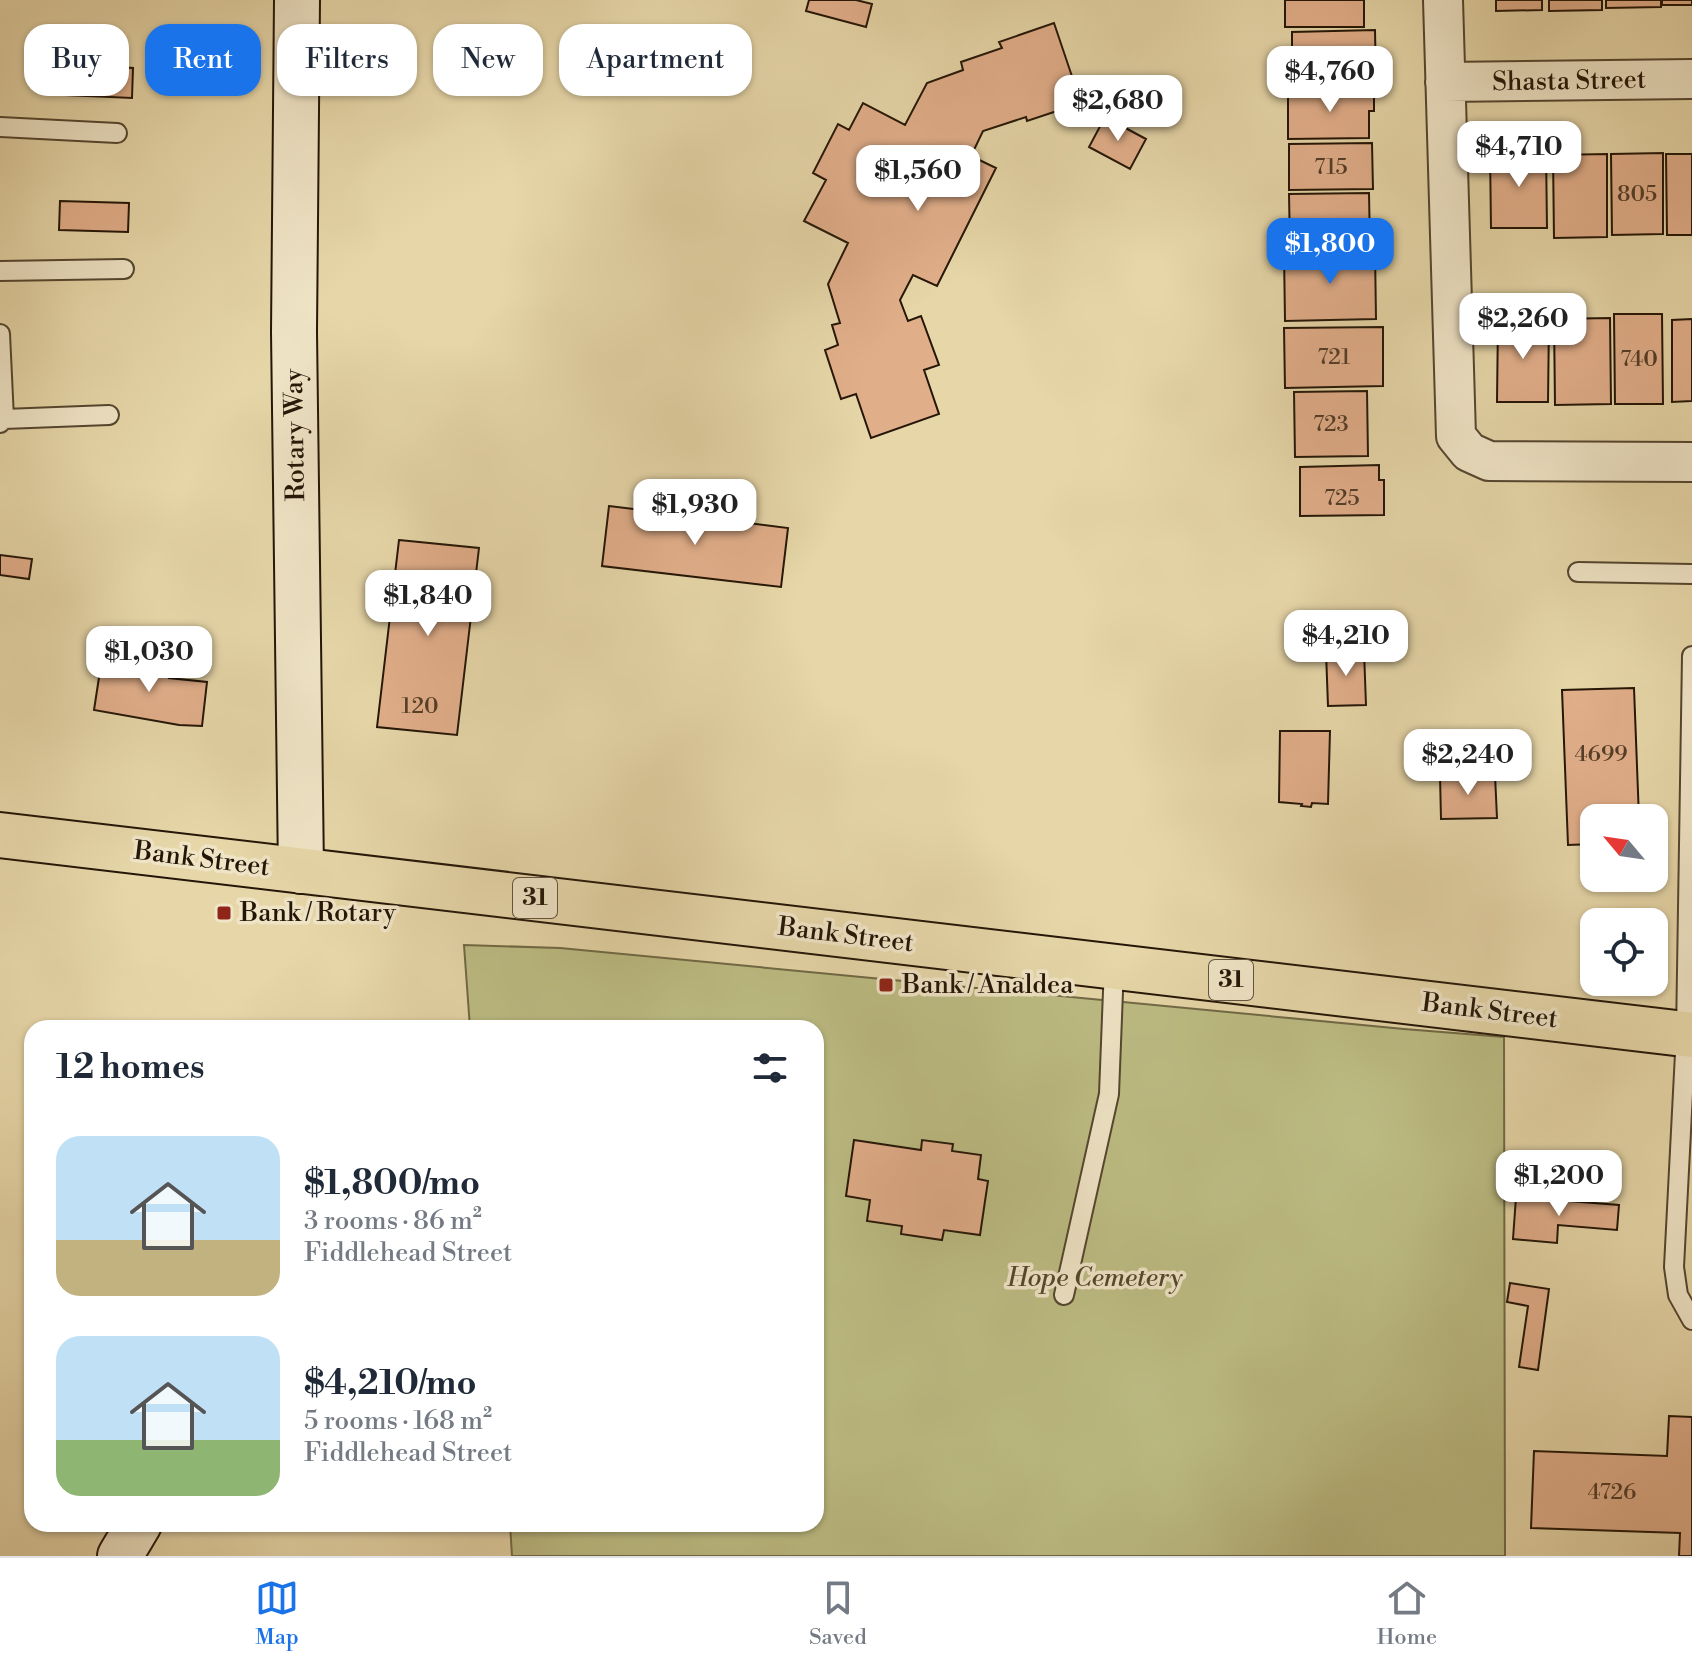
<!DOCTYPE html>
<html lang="en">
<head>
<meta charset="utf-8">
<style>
	body { margin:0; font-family:"Libre Bodoni",serif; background:#f6f6f7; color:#1f2937; height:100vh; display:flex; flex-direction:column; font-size:30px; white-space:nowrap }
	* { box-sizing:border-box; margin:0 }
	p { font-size:26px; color:#747a83 }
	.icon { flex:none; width:44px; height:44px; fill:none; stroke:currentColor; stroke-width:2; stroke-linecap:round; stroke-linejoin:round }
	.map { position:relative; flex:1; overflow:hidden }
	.panel { position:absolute; left:24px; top:1020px; width:800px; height:512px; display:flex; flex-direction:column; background:#fff; border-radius:24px; box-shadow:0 2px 6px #0004 }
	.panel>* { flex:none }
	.banner { position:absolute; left:24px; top:24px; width:800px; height:72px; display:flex; gap:16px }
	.needle { width:52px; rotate:299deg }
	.tools { position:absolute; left:1580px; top:804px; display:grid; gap:16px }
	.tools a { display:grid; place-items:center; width:88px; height:88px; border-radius:16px; background:#fff; box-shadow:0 2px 6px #0004; font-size:40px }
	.price { position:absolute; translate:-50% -68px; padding:0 18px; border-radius:16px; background:#fff; color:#222; font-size:26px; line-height:52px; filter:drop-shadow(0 2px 4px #0008) }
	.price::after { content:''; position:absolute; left:50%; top:48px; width:24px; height:18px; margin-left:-12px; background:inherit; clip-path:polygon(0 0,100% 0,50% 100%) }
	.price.active { background:#1a73e8; color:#fff }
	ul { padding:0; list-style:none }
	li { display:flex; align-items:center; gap:24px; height:200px; padding:0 32px }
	li span { display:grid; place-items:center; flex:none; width:224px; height:160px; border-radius:24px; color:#555 }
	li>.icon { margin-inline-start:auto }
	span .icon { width:96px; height:96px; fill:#fffc; stroke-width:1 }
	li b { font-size:34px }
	h2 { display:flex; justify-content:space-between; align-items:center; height:96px; padding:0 32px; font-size:34px }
	.chip { padding:0 28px; border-radius:24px; background:#fff; box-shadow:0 2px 6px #0004; font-size:28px; line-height:72px }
	.chip.active { background:#1a73e8; color:#fff }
	.menu { display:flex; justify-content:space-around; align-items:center; height:112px; border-top:2px solid #e0e1e3; background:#fff; font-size:22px; color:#747a83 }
	.menu a { display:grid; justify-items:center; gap:4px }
	.menu .active { color:#1a73e8 }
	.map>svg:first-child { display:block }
	.green { fill:#bcbc83; stroke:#706945; stroke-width:2 }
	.building { fill:#e1ae8a; stroke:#241607; stroke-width:2 }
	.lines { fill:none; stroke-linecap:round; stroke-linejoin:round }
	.lane-casing { stroke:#54462f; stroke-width:22 }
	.street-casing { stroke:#54462f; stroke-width:42 }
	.secondary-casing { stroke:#241607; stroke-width:48 }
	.primary-casing { stroke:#241607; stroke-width:48 }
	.lane { stroke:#efe4c6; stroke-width:18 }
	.street { stroke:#efe4c6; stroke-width:38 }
	.secondary { stroke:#efe4c6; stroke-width:44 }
	.primary { stroke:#e6d6a8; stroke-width:44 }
	.poi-dot { fill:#8f2418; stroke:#efe4c6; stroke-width:3 }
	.labels { text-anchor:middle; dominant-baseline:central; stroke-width:7; stroke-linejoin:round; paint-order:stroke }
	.number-label { font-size:22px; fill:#533c28 }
	.shield { fill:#efe4c6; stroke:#615440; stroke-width:2 }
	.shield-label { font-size:24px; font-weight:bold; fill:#241607 }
	.street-label { font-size:26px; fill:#241607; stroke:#efe4c6 }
	.poi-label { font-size:26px; fill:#241607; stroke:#efe4c6; text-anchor:start }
	.park-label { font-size:26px; font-style:italic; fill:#52482c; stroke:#efe4c6 }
</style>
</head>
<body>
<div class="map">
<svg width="1692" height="1556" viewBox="0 0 1692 1556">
	<rect width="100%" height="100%" fill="#e6d6a8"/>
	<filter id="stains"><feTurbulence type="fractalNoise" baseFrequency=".0025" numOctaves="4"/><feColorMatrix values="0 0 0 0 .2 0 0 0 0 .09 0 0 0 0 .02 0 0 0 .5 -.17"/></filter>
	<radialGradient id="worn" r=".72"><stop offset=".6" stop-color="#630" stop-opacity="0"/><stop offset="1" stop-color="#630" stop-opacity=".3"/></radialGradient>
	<path class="green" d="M464 945 560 948 1404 1029 1504 1037 1505 1556H512L510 1524H816V1028H470Z"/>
	<path class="building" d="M809 0H856L872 4 866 27 806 11Z
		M1285 0H1364V27H1285Z
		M1496 0H1542V10L1496 11Z
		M1549 0H1602V10L1549 11Z
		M1606 0H1661V7L1606 8Z
		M1662 0H1692V5H1662Z
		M1054 23 1081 103 1027 121 1026 117 983 131 971 156 996 168 937 286 913 275 900 300 908 321 921 316 939 365 924 370 939 414 871 438 856 394 841 399 825 350 838 345 832 325 840 323 828 284 848 243 804 221 826 180 813 173 838 124 849 130 863 103 905 125 927 83 963 70 961 62 1002 48 999 42Z
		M1375 30 1376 82 1292 83V32Z
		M66 64 133 68 132 98 65 95Z
		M1374 90V111H1369V138L1288 139V91Z
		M1105 117 1146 139 1130 169 1089 147Z
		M1372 143 1373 189 1289 190V144Z
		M1546 150 1547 228H1491L1490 151Z
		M1663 153V234L1612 235 1611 154Z
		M1607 154V237L1554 238 1553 155Z
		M1666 154H1692V235H1667Z
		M1369 193 1370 247 1290 248 1289 194Z
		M60 201 129 203 128 232 59 230Z
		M1375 251 1376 319 1285 321 1284 253Z
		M1614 314H1662L1663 404H1615Z
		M1610 318 1611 404 1555 405 1554 319Z
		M1692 319V401L1672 402V320Z
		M1498 320 1549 321 1548 402H1497Z
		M1383 327V386L1285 388 1284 328Z
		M1367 391 1368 456 1295 457 1294 392Z
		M1379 465V480H1384V515L1300 516V467Z
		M609 506 788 528 781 587 602 566Z
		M399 540 479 548 457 735 377 727Z
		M0 555 32 559 29 579 0 575Z
		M1364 651 1366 705 1328 706 1326 652Z
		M102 658 170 668 169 678 207 682 202 726 179 725 94 710Z
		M1634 688 1639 818H1594V844L1568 845 1562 690Z
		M1280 731H1330L1328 804 1312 803 1311 807 1301 806 1302 804 1279 802Z
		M1495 775 1497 818 1441 819 1440 776Z
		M854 1140 921 1150 922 1140 953 1144 952 1151 981 1155 978 1179 988 1181 980 1235 944 1230 942 1240 901 1234 902 1226 867 1221 870 1200 846 1196Z
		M1516 1197 1619 1205 1617 1230 1558 1225 1557 1243 1513 1239Z
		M1510 1283 1549 1289 1538 1370 1519 1367 1528 1306 1507 1302Z
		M1669 1416 1692 1417V1556H1679L1680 1533 1531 1528 1534 1451 1667 1456Z"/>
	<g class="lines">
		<g class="lane-casing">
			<path id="lane" d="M0 127 117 133
				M0 271 124 269
				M0 334 4 419 0 423
				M4 419 109 415
				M1578 572 1692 574
				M1692 656 1686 1034 1674 1267 1678 1295 1692 1320
				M1064 1295 1109 1094 1114 966"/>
		</g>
		<g class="street-casing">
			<path id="street" d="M1443 0 1456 436 1469 452 1489 461 1692 462
				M1445 82 1692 79"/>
		</g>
		<g class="secondary-casing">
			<path id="secondary" d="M297 0 294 332 301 871
				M120 1556 139 1524"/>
		</g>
		<g class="primary-casing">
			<path id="primary" d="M0 835 1692 1035"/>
		</g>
		<use href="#lane" class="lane"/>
		<use href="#street" class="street"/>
		<use href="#secondary" class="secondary"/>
		<use href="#primary" class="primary"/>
	</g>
	<g class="poi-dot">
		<rect x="216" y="905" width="16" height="16" rx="4"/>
		<rect x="878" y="977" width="16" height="16" rx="4"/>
	</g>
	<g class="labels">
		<g class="number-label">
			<text x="1331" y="167">715</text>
			<text x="1637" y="194">805</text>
			<text x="1334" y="357">721</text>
			<text x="1639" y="359">740</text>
			<text x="1331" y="424">723</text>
			<text x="1342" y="498">725</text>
			<text x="420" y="706">120</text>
			<text x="1601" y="754">4699</text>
			<text x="1612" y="1492">4726</text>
		</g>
		<g class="shield">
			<rect x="513" y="878" width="44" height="40" rx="6"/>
			<rect x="1209" y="960" width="44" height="40" rx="6"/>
		</g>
		<g class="shield-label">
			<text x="535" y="898">31</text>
			<text x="1231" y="980">31</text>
		</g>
		<g class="street-label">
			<text transform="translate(1569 81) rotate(-1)">Shasta Street</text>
			<text transform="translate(295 435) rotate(-91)">Rotary Way</text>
			<text transform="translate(202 859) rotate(7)">Bank Street</text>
			<text transform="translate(846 935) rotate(7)">Bank Street</text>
			<text transform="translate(1490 1011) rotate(7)">Bank Street</text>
		</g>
		<g class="poi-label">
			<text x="240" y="913">Bank / Rotary</text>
			<text x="902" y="985">Bank / Analdea</text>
		</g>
		<g class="park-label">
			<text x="1095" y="1278">Hope Cemetery</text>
		</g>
	</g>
	<rect width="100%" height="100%" filter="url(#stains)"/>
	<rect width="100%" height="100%" fill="url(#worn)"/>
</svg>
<div class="tools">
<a><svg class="needle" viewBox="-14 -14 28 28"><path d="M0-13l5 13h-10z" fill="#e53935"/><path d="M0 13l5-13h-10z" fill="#747a83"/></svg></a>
<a><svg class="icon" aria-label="locate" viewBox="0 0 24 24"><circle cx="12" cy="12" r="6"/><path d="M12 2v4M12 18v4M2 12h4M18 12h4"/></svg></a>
</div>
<b class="price" style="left:1330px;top:114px">$4,760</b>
<b class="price" style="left:1118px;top:143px">$2,680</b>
<b class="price" style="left:1519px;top:189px">$4,710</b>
<b class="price" style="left:918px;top:213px">$1,560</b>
<b class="price active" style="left:1330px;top:286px">$1,800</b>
<b class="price" style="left:1523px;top:361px">$2,260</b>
<b class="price" style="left:695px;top:547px">$1,930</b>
<b class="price" style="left:428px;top:638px">$1,840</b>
<b class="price" style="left:1346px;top:678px">$4,210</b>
<b class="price" style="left:149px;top:694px">$1,030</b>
<b class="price" style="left:1468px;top:797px">$2,240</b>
<b class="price" style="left:1559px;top:1218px">$1,200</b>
<div class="banner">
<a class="chip">Buy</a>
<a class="chip active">Rent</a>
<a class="chip">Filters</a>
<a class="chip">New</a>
<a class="chip">Apartment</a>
</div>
<section class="panel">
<h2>12 homes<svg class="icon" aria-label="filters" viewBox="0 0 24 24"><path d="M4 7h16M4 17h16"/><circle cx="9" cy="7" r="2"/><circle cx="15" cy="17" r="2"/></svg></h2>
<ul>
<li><span style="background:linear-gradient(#bfe0f5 65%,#c2b280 0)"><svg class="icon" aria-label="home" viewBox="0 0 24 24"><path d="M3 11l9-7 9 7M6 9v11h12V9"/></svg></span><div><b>$1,800/mo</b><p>3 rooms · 86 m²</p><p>Fiddlehead Street</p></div></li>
<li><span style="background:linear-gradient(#bfe0f5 65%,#8fb573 0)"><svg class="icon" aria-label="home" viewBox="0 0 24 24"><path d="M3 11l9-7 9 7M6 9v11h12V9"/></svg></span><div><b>$4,210/mo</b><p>5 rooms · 168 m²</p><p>Fiddlehead Street</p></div></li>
</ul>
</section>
</div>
<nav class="menu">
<a class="active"><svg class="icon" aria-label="map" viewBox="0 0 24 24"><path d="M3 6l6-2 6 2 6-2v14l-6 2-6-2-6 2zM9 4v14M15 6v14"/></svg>Map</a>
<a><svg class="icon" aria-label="saved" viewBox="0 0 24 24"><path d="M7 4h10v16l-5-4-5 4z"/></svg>Saved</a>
<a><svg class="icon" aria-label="home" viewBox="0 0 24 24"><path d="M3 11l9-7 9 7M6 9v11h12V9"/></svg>Home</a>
</nav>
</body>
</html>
